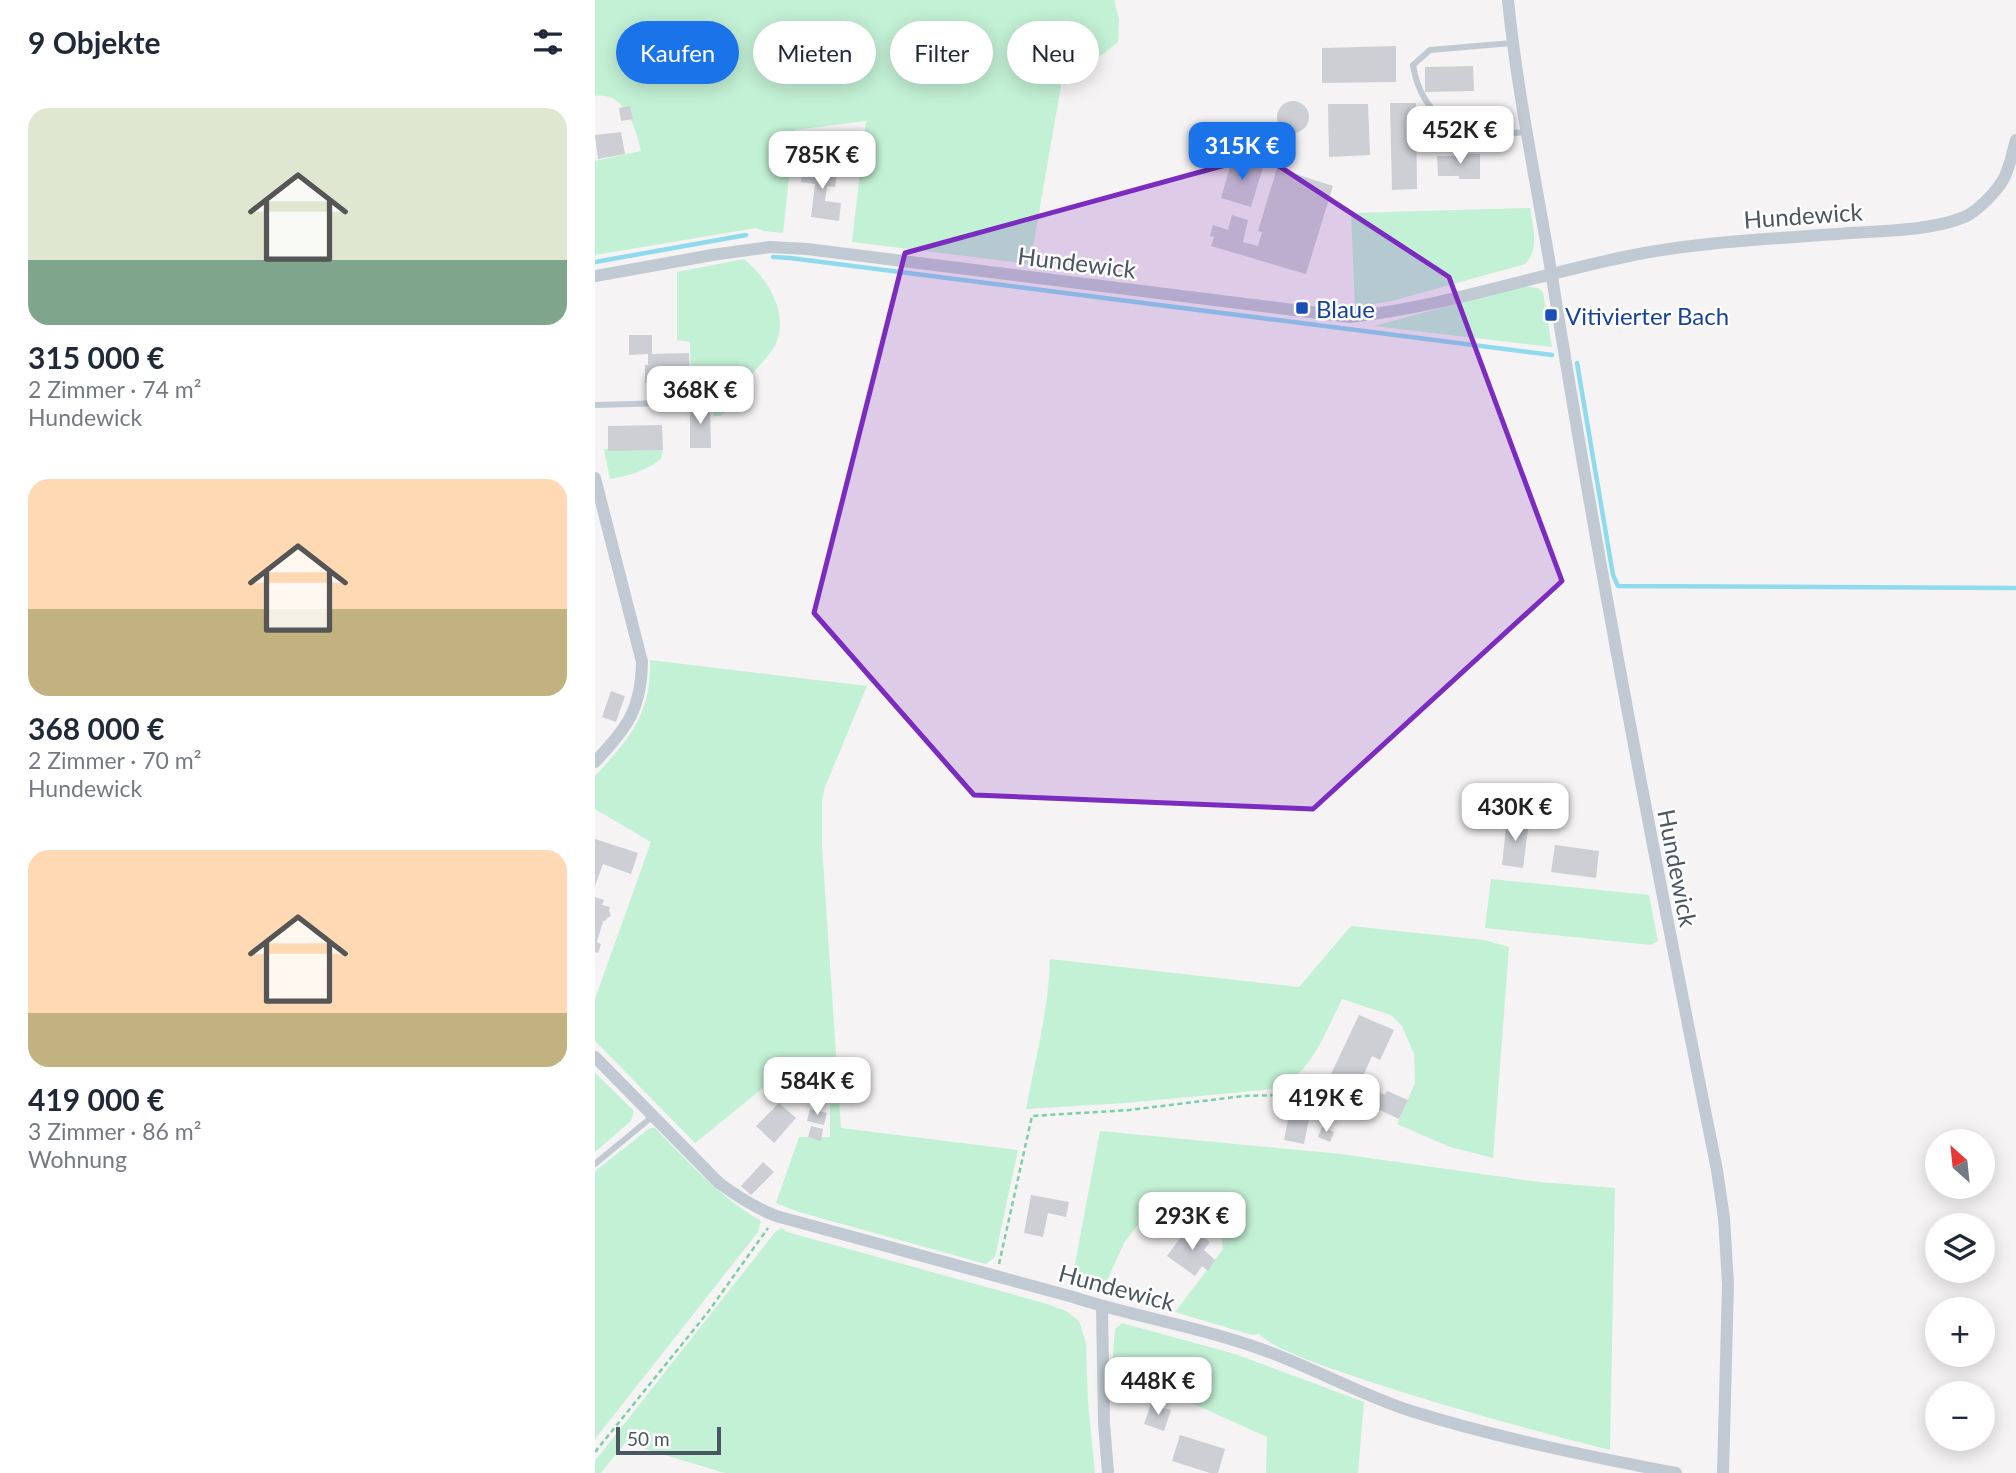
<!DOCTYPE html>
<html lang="de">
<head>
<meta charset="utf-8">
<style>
	body { margin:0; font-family:Lato,sans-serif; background:#f6f6f7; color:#1f2937; height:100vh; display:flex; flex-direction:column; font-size:26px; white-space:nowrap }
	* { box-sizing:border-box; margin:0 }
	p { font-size:23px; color:#747a83 }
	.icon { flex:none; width:38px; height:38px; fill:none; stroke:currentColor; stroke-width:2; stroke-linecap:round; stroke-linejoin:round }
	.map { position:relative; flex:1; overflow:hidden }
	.panel { display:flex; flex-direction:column; background:#fff; width:595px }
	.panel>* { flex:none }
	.hud { position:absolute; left:21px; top:21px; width:665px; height:63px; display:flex; gap:14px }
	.needle { width:46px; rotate:333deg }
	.fabs { position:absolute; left:1330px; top:1129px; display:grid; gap:14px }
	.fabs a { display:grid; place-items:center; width:70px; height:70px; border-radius:50%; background:#fff; box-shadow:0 4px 18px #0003; font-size:35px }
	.scale { position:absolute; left:21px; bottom:18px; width:105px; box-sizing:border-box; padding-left:7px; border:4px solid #4a5661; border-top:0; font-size:19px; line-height:24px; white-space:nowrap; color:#4a5661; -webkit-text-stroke:5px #fff; paint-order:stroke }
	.price { position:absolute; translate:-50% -60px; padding:0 16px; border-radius:14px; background:#fff; color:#222; font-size:23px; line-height:46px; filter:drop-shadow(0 2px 4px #0008) }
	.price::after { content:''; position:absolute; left:50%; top:42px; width:21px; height:16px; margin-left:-10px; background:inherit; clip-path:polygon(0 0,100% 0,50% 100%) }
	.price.on { background:#1a73e8; color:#fff }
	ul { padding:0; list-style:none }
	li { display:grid; align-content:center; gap:14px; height:371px; padding:0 28px }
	li span { display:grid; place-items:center; height:217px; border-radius:21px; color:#555 }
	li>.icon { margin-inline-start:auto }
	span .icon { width:126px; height:126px; fill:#fffc; stroke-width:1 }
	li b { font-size:30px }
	h2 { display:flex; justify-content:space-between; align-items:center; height:84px; padding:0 28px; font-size:30px }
	.tag { padding:0 24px; border-radius:32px; background:#fff; box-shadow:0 4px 18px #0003; font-size:24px; line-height:63px }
	.tag.on { background:#1a73e8; color:#fff }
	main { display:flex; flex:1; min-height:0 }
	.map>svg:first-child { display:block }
	.green { fill:#c3f1d5 }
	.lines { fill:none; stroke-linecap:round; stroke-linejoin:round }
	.stream { stroke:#90daee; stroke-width:4.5 }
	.building { fill:#cdcfd5 }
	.path { stroke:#7ad0a6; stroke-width:2.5; stroke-dasharray:5 3.5; stroke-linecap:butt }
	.service { stroke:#c1cad2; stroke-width:6 }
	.minor { stroke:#c1cad2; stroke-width:12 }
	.marked { fill:#7b2cbf; fill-opacity:0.2; stroke:#7b2cbf; stroke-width:5; stroke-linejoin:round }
	.transit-dot { fill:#1a4fb4; stroke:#fff; stroke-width:2.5 }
	.labels { text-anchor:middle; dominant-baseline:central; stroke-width:5; stroke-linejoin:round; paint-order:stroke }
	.street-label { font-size:24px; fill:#4a5661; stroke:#fff }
	.transit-label { font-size:24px; fill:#164399; stroke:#fff; text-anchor:start }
</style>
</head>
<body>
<main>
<section class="panel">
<h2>9 Objekte<svg class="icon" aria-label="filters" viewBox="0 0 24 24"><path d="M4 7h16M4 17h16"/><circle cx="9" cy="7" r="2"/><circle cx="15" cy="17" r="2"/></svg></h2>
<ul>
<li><span style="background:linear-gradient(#dfe7d0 70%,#7fa58c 0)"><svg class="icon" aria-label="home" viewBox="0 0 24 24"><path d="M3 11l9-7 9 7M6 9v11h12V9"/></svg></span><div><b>315 000 €</b><p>2 Zimmer · 74 m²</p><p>Hundewick</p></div></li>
<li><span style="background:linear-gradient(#ffd9b3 60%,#c2b280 0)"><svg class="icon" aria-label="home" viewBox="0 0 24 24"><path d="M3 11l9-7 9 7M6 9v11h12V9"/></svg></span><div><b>368 000 €</b><p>2 Zimmer · 70 m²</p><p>Hundewick</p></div></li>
<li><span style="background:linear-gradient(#ffd9b3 75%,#c2b280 0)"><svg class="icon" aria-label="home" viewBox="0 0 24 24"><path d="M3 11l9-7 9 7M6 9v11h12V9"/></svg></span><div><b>419 000 €</b><p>3 Zimmer · 86 m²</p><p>Wohnung</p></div></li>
</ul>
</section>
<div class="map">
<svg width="1421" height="1473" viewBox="0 0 1421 1473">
	<rect width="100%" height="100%" fill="#f5f3f3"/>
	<path class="green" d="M0 0H519L524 19 523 42 508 54 492 63H470L435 264 257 242 271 121 199 130 188 233 169 231 161 228 0 255V161L46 151C41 128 30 91 0 96Z
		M935 208C938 227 945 249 930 264L797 301 760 307 756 213Z
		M149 259C171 277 193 310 182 341 177 354 164 365 155 376 144 388 136 403 126 416H119V393L96 392 95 342 82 340V272Z
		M928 286 943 288 948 292 957 347 779 326Z
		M9 449H68L66 459C50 471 34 476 15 479Z
		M55 660 272 686 230 787 227 801V846L246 1128 423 1150 400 1257 391 1264 204 1212 181 1203 204 1137H235V1097L173 1084 100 1143 0 1041V999L56 842 0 809V776C34 739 57 714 55 660Z
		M896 879 1054 895 1063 941 1056 945 890 928Z
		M756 926 889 940 914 947 898 1158 855 1147 802 1124 820 1083 819 1054 807 1026 796 1015 747 999C732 1028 718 1072 684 1087 680 1089 673 1089 668 1090L530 1103 431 1109C440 1060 454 1009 455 959L704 987Z
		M0 1073 39 1111 36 1121 0 1152Z
		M55 1128H60C93 1162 125 1197 166 1221L163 1232 0 1439V1171Z
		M505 1131 746 1154 944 1182 1020 1188 1015 1450C931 1429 849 1406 767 1379 739 1369 684 1353 664 1334L657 1335 580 1312 628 1249 627 1238 564 1197 529 1243 507 1292 476 1285Z
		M187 1228 192 1232 449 1303 471 1311 484 1321 491 1343 493 1402 500 1473H130L30 1443 6 1473H0V1461L181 1231Z
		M527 1323 640 1354 769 1402 763 1473H671L672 1437 517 1367 520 1329Z"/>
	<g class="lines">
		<path class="stream" d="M178 257 195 258 957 355
			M0 262 151 235
			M982 363 1018 575 1023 586 1421 588"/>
	</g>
	<path class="building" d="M493 41 494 49 482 52 480 44Z
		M801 46V82L727 83V48Z
		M878 66 879 91 830 92V67Z
		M682 117a16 16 0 1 1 32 0a16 16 0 1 1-32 0Z
		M795 103H821L822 189 797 190Z
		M733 104H773L775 155 734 157Z
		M35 106 38 119 26 121 24 108Z
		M26 132 30 154 3 159 0 135Z
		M864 154H885V179H864V176H843L842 156H864Z
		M638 157 668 167 656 207 626 198Z
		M209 163 243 168 240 187 232 186 230 201 246 203 244 221 216 217 220 184 206 182Z
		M682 168 738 186 711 274 616 246 619 237 615 236 618 225 633 230 637 215 653 220 648 242 663 246 667 232 663 231Z
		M34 335H57V354L94 353 95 395 61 396V383H50V365H53V354L34 355Z
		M115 404 116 448H95V405Z
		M67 425 68 450 13 451V426Z
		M16 691 30 696 21 722 7 717Z
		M912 819 934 822 928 868 907 865Z
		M0 839 43 853 36 874 8 864 0 886Z
		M960 845 1004 851 1001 878 956 872Z
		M0 897 9 900 7 905 15 907 14 911 16 916 12 918 10 921H8L2 942 6 944 3 953 0 952Z
		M764 1015 799 1030 785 1060 777 1056 765 1083 790 1095 792 1091 813 1100 804 1119 776 1106 771 1116 726 1095Z
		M184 1103 201 1118 179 1143 161 1126Z
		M215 1109 232 1113 229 1125 212 1121Z
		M695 1110 715 1114 709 1144 689 1140Z
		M216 1126 228 1129 226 1141 213 1137Z
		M727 1127 739 1132 735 1142 723 1137Z
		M168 1162 179 1172 156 1195 146 1186Z
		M436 1195 474 1202 471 1217 453 1213 448 1237 429 1233Z
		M594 1226 615 1242 609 1250 620 1260 613 1271 607 1266 600 1276 572 1256Z
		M556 1404 576 1410 569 1431 549 1424Z
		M585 1435 630 1449 623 1473H615L577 1461Z"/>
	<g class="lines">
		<path class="path" d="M404 1264 437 1116 534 1110 649 1096 687 1095H703L731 1102 764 1117
			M0 1452 113 1312 173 1228"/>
		<path class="service" d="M917 43 835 50 818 65C823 97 837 110 859 133L907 134 932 132
			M0 405 71 403
			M0 1164 58 1116"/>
		<path class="minor" d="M913 0C922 91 941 181 956 271 1004 572 1062 871 1122 1170L1129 1218 1133 1284 1128 1473
			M0 276 117 255 175 247 212 249 755 317C848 307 937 276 1029 257 1103 241 1180 239 1255 233 1287 231 1347 230 1375 214 1386 207 1401 192 1408 180 1415 168 1417 153 1421 140
			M0 478 47 662C46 711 32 727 0 762
			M0 1057 124 1183C142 1196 160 1208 181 1216L478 1297C539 1317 603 1326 663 1348 715 1366 764 1394 816 1411 903 1438 992 1456 1081 1473
			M507 1307 509 1423 513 1473"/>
	</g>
	<path class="marked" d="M667 155 854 277 967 581 718 809 379 795 219 613 310 253Z"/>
	<g class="transit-dot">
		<rect x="700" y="301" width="14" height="14" rx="3.5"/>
		<rect x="949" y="308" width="14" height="14" rx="3.5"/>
	</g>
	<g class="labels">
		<g class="street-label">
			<text transform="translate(1208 215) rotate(-4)">Hundewick</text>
			<text transform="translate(482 262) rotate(7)">Hundewick</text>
			<text transform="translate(1083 868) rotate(79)">Hundewick</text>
			<text transform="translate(522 1287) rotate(15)">Hundewick</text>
		</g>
		<g class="transit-label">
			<text x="721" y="308">Blaue</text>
			<text x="970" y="315">Vitivierter Bach</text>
		</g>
	</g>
</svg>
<div class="fabs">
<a><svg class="needle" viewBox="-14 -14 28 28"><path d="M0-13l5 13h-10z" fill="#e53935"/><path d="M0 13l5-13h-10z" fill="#747a83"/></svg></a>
<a><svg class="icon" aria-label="layers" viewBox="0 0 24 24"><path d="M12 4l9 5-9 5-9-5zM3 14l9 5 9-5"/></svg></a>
<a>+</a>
<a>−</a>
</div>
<div class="scale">50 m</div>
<b class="price" style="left:865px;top:166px">452K €</b>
<b class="price on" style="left:647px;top:182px">315K €</b>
<b class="price" style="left:227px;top:191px">785K €</b>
<b class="price" style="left:105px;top:426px">368K €</b>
<b class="price" style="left:920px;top:843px">430K €</b>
<b class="price" style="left:222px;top:1117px">584K €</b>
<b class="price" style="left:731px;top:1134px">419K €</b>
<b class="price" style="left:597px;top:1252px">293K €</b>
<b class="price" style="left:563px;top:1417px">448K €</b>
<div class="hud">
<a class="tag on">Kaufen</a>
<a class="tag">Mieten</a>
<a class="tag">Filter</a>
<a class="tag">Neu</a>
</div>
</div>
</main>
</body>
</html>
